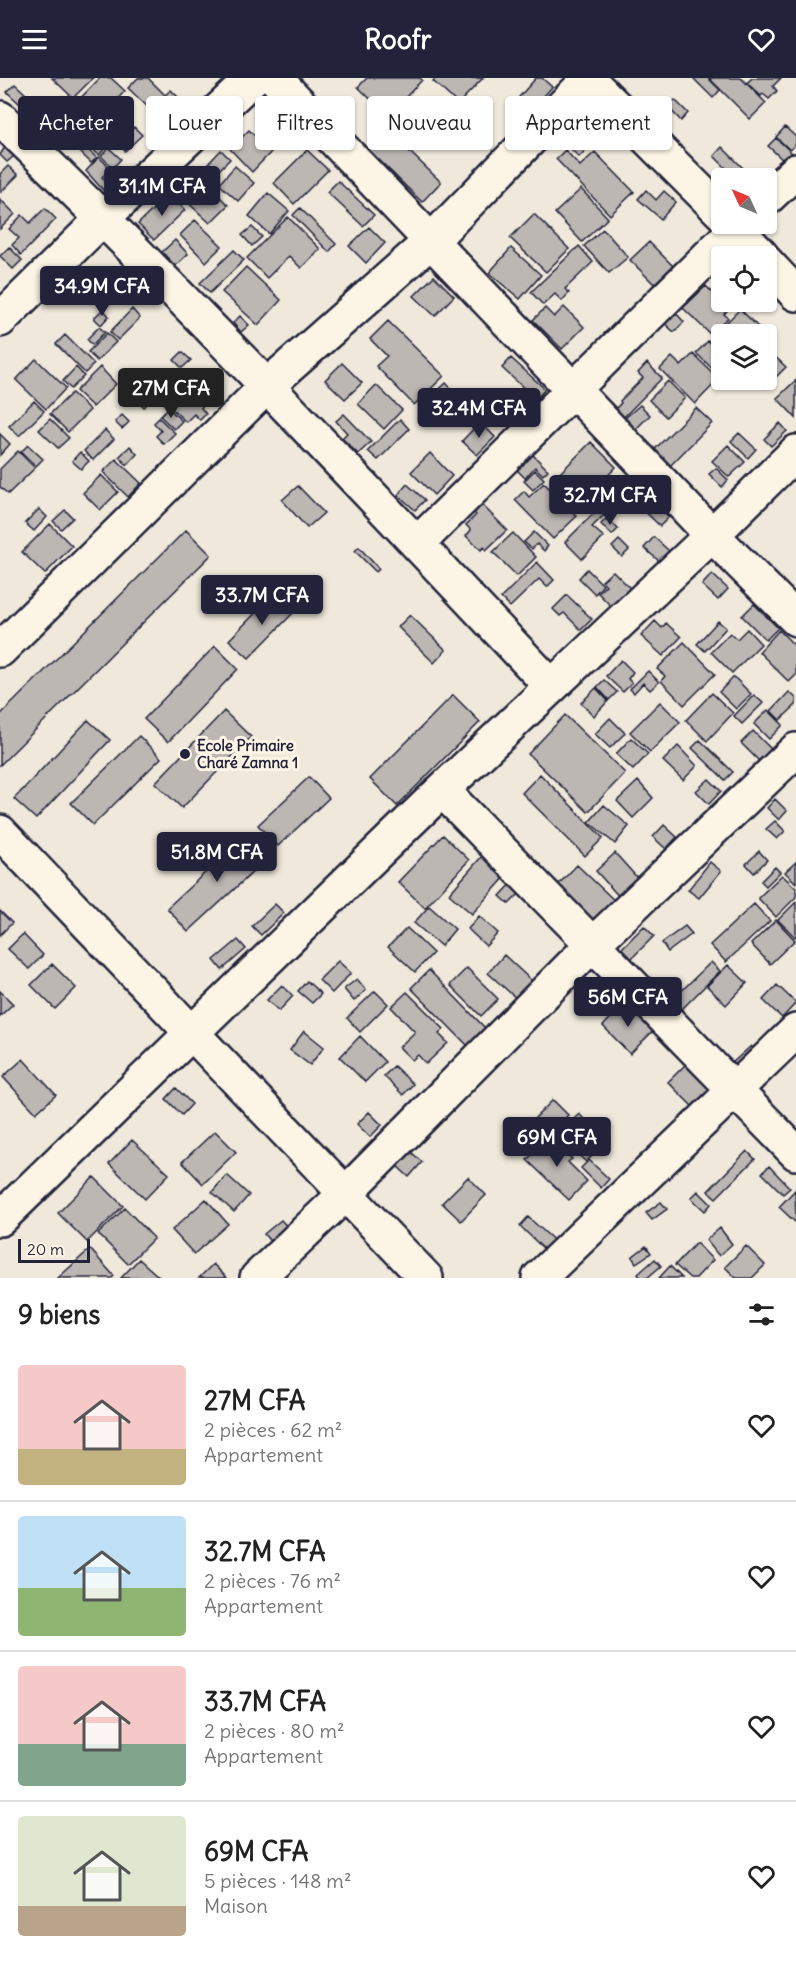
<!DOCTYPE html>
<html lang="fr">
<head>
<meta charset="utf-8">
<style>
	body { margin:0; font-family:Delius,sans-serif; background:#f2f2f2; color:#222; height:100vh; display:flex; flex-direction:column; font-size:22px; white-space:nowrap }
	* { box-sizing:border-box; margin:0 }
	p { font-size:20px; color:#767676 }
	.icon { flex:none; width:33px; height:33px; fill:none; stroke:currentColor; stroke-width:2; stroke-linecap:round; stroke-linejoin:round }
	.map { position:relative; height:1200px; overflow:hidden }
	.panel { display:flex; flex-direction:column; background:#fff; flex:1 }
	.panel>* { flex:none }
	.top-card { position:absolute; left:18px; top:18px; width:760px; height:54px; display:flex; gap:12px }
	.needle { width:39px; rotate:314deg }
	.fabs { position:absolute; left:711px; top:90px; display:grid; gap:12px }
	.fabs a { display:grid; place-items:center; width:66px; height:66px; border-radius:6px; background:#fff; box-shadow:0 2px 4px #0004; font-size:30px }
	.scale { position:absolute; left:18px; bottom:15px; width:72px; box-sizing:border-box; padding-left:6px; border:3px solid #22223b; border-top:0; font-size:16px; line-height:21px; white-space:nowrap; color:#22223b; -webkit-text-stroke:4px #fcf5e5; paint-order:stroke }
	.price { position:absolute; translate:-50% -51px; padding:0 14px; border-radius:6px; background:#22223b; color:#fff; font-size:20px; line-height:39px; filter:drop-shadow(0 2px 3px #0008) }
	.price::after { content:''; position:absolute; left:50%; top:36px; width:18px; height:14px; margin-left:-9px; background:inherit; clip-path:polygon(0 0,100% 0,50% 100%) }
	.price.on { background:#222; color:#fff }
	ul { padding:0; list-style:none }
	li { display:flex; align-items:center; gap:18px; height:150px; padding:0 18px }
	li+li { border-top:2px solid #e0e0e0 }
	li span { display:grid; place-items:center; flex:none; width:168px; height:120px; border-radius:6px; color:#555 }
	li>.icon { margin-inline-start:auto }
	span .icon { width:72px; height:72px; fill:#fffc; stroke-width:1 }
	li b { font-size:26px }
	h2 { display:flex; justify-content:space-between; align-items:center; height:72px; padding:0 18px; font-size:26px }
	.chip { padding:0 21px; border-radius:6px; background:#fff; box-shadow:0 2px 4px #0004; font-size:21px; line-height:54px }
	.chip.on { background:#22223b; color:#fff }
	header { display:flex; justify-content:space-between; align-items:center; height:78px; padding:0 18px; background:#22223b; color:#fff; font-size:27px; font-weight:700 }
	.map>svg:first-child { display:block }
	.building { fill:#bcb7b3; stroke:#22223b; stroke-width:1.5 }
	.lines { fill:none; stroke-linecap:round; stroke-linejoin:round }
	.minor-casing { stroke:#22223b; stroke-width:38 }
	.minor { stroke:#fcf5e5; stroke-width:33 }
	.poi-dot { fill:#22223b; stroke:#fcf5e5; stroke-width:2 }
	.labels { text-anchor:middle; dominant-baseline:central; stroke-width:6; stroke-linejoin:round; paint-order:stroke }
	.poi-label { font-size:15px; font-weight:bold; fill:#22223b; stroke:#fcf5e5; text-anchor:start }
</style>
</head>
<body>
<header><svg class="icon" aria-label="menu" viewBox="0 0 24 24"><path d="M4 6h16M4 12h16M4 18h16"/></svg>Roofr<svg class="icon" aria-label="heart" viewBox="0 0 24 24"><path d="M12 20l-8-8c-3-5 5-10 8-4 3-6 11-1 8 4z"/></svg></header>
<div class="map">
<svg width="796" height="1200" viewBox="0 0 796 1200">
	<rect width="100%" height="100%" fill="#efe8db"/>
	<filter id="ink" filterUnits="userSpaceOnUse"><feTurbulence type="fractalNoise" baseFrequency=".0167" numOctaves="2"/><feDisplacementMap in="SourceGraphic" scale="12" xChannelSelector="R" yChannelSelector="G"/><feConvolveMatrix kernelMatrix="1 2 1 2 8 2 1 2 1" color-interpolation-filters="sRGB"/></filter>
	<g filter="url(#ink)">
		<path class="building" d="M52 0H93L73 20Z
			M100 0H111L125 13 90 50 70 31Z
			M138 0H148L165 17 171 12 178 19 166 30 160 24 152 33 128 10Z
			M367 0H420L422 2 388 38 358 9Z
			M436 0H483L458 26 433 3Z
			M536 0H542L552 9 526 38 513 26Z
			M695 0H708L720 12 713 20 694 1Z
			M709 0H741L766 25 750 41Z
			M752 0H781L773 8 777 13 769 21 763 16 761 18 747 5Z
			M15 6 28 18 20 26 7 14Z
			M62 18 71 26 58 40 50 31Z
			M675 22 688 35 681 43 668 29Z
			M442 27 466 52 457 61 432 37Z
			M34 41 46 53 42 57 30 45Z
			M134 49 142 57 125 73 117 65Z
			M785 49 796 59V66L790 72 776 59Z
			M249 52 271 74 252 94 230 71Z
			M387 52 441 104 422 124 368 71Z
			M91 55 106 69 99 77 84 64Z
			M583 56 592 65 579 79 570 70Z
			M776 60 792 75 784 83 768 68Z
			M5 69 14 78 7 84 0 77Z
			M85 69 97 80 91 85 80 74Z
			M722 69 753 100H736L714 78Z
			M109 70 121 81 113 90 101 78Z
			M221 72 230 81 215 96 206 88Z
			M307 72 328 92 294 126 274 105Z
			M565 72 580 88 595 74 634 114 610 137 556 81Z
			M99 79 111 91 102 99 110 106 104 113 86 93Z
			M8 88 18 97 1 114 0 96Z
			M235 88 254 105 238 123 219 106Z
			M202 101 228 127 210 145 183 120Z
			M338 103 374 137 363 148 327 114Z
			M581 111 608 140 582 164 555 135Z
			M646 112 656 122 664 113 676 124 661 141 638 121Z
			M268 115 289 133 269 156 249 138Z
			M169 116 185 132 154 162 138 146Z
			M0 121 15 136 0 151Z
			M45 130 56 141 21 177 12 167 19 160 9 151 22 137 30 145Z
			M300 130 336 166 329 174 293 137Z
			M534 136 569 171 546 194 510 160Z
			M288 139 320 171 301 190 289 178 267 200 247 180Z
			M195 142 222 168 206 184 180 157Z
			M252 149 262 159 252 168 242 157Z
			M369 149 385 165 366 185 349 168Z
			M603 151 628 179 609 195 584 168Z
			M175 162 188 176 175 188 162 174Z
			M649 164 673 188 654 206 630 182Z
			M579 168 593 184 565 211 569 215 562 223 555 216 543 227 531 214Z
			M9 169 22 182 13 191 0 178Z
			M511 170 541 197 520 221 489 195Z
			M234 172 244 182 210 215 200 205Z
			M246 189 281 222 258 247 222 214Z
			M103 194 112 202 103 212 94 203Z
			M434 198 454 218 435 238 414 218Z
			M722 207V224H729L733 227 724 236 728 240 711 257 683 230 706 208 713 215Z
			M564 229 584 249 562 271 533 242 545 230 554 239Z
			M103 231 109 238 101 247 94 240Z
			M132 231 140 240 118 262 110 254Z
			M740 231 765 256H722V268L712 259Z
			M674 233 684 244 674 254 663 244Z
			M240 238 249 247 241 254 233 245Z
			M388 243 444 298 414 327 376 288 387 278 370 261Z
			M99 249 105 254 92 267 87 261Z
			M107 255 116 264 97 283 88 274Z
			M65 257 94 286 85 295 56 266Z
			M708 263 722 276V296L720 298 696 275Z
			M769 273 786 289 765 310 757 302H766V275Z
			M182 274 191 282 182 290 174 282Z
			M693 276 719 301 695 326 660 291 672 279 681 288Z
			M511 280 545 311 527 332 517 323 526 312 502 290Z
			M36 281 66 310 46 331 16 302Z
			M342 285 362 305 345 321 325 302Z
			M647 285 662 300 622 341 614 332 621 325 620 323 643 300 638 295Z
			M76 289 84 298 71 311 63 303Z
			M100 289 116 306 93 329 76 313Z
			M140 293 160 313 144 329 124 309Z
			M164 294 171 302 161 311 155 304Z
			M204 295 213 304 208 309 216 318 208 326 191 308Z
			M796 302V340L777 320Z
			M668 303 685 320 666 339 649 322Z
			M446 305 464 324 445 342 427 323Z
			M376 307 402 332 384 351 358 326Z
			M189 310 204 326 201 330 206 336 200 342 194 336 186 344 170 329Z
			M72 315 90 332 68 354 50 336Z
			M34 323 44 333 19 358 9 348Z
			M640 327 650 337 635 352 624 341Z
			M168 330 182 343 174 351 160 338Z
			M696 330 712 345 670 388 654 372Z
			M344 336 371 364 358 376 342 360 347 355 336 343Z
			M122 337 129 344 122 351 115 344Z
			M159 340 175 355 164 366 156 358 161 353 154 345Z
			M50 341 69 360 58 370 39 352Z
			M400 341 409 351 378 382 368 373Z
			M480 344 495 359 477 377 462 363Z
			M780 345 787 353 771 368 764 361Z
			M105 352 114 361 93 382 84 373Z
			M739 355 756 371 748 380 731 363Z
			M0 356 10 366 0 377Z
			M591 364 616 389 582 425 556 399Z
			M28 367 43 381 36 388 21 374Z
			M728 367 745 384 729 399 712 383Z
			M130 368 137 376 127 387 119 379Z
			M18 373 35 390 8 416 0 409V391Z
			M80 374 89 383 81 391 72 383Z
			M430 375 452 398 434 417 411 394Z
			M532 376 548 392 543 397 535 389 525 400 516 391Z
			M116 381 141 405 128 419 103 394Z
			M716 390 728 402 722 409 709 396Z
			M535 392 544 401 533 412 524 403Z
			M101 397 118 414 100 432 83 415Z
			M623 400 634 411 621 425 609 414Z
			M544 405 577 438 553 461 515 422 524 413 529 419Z
			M407 406 425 422 415 432 398 417Z
			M298 408 324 435 307 450 282 422Z
			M641 412 669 439 660 448 632 421Z
			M609 420 615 426 592 449 604 459 582 481 565 464Z
			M482 427 507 452 486 472 484 469 481 472 466 458 471 452 466 447 476 437 474 435Z
			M39 431 47 439 34 453 25 445Z
			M65 432 73 440 61 451 53 443Z
			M607 440 618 451 612 457 601 446Z
			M50 446 72 468 45 496 22 474Z
			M186 452 211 477 0 687V637Z
			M534 454 548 468 544 473 537 466 532 471 524 464Z
			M513 455 536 479 517 498 493 474Z
			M654 459 669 473 659 483 644 470Z
			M619 462 629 472 622 479 612 469Z
			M359 469 379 491 376 494 355 473Z
			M537 484 554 502 547 509 539 501 510 529 501 520Z
			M587 491 603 507 595 516 579 500Z
			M613 493 630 510 611 528 598 515 606 507 602 503Z
			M712 496 728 511 718 522 702 507Z
			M275 515 294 534 249 580 229 562Z
			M567 517 592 541 581 552 564 535 560 538 553 531Z
			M754 526 778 550 766 562 742 538Z
			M410 537 446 572 434 585 398 549Z
			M655 543 662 550 666 545 681 559 663 578 641 558Z
			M718 543 726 550 705 573 697 566Z
			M747 551 761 566 732 595 711 574 730 555 737 561Z
			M779 552 796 569V597L789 604 759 574Z
			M684 564 715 596 684 627 661 603 665 598 657 591Z
			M215 568 238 591 168 664 144 641Z
			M621 582 633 594 628 601 632 605 623 614 606 598Z
			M648 593 659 604 650 612 643 605 634 615 630 611Z
			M734 599 751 616 736 631 719 614Z
			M604 602 617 614 609 622 597 609Z
			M596 610 608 623 594 638 581 625Z
			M789 614 796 620V627L780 642 771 633Z
			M712 615 733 635 707 663 686 642Z
			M453 617 480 644 397 728 370 701Z
			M754 617 763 625 742 646 734 638Z
			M660 624 680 644 650 674 630 654Z
			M768 632 783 647 769 661 754 646Z
			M224 633 251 659 182 730 155 705Z
			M565 637 625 695 588 734 528 676Z
			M610 640 625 655 610 670 595 656Z
			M88 642 110 662 36 741 14 721Z
			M753 653 771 671 759 683 741 665Z
			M139 658 161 680 93 747 71 725Z
			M631 660 648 676 633 692 616 676Z
			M700 662 733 694 725 702 692 670Z
			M678 668 697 688 683 702 663 683Z
			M540 696 603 760 585 778 522 715Z
			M309 699 329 720 278 768 258 747Z
			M709 701 721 713 709 726 696 713Z
			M638 703 653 720 633 740 617 723Z
			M775 721 787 733 779 742 767 730Z
			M604 727 629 748 615 766 589 744Z
			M775 743 785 753 777 761 766 751Z
			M664 747 677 759 666 771 653 759Z
			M246 757 268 780 188 854 167 830Z
			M443 757 469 782 425 830 398 804Z
			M759 773 767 782 754 795 746 786Z
			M615 775 641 804 622 822 596 793Z
			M483 777 506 798 472 836 449 816Z
			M710 784 721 793 699 820 688 812Z
			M796 784V805L785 794Z
			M577 787 617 825 595 848 555 810Z
			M775 789 780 794 766 808 761 803Z
			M782 797 796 810V819L776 839 758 820Z
			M515 802 524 811 509 826 500 818Z
			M796 824V858L795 859 778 842Z
			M275 826 284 835 261 857 252 848Z
			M754 826 770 843 726 884 710 867Z
			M429 828 455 851 441 868 414 845Z
			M0 833 12 845 0 857Z
			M479 838 498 855 486 868 468 851Z
			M776 842 795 862 770 886 751 866Z
			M644 848 654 858 629 883 619 873Z
			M685 848 692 856 668 874 662 865Z
			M407 850 433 875 415 894 388 869Z
			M23 856 43 877 29 891 8 871Z
			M238 862 246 871 222 892 214 882Z
			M504 877 533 904 517 921 488 895Z
			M338 883 351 895 332 915 319 902Z
			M711 884 720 893 678 935 668 926Z
			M52 886 76 910 55 931 31 907Z
			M728 887 747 905 726 927 707 908Z
			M467 890 498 921 481 938 450 907Z
			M429 892 486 951 468 968 411 910Z
			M357 901 366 912 354 923 344 911Z
			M307 903 321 916 312 925 298 913Z
			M591 903 612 918 604 928 583 913Z
			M282 907 293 918 279 933 267 922Z
			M777 907 796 925 782 940 763 922Z
			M0 913 13 926 0 938Z
			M375 913 388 926 360 954 347 940Z
			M407 914 444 951 439 956 448 965 426 986 418 977 412 982 399 969 415 954 391 929Z
			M626 924 654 952 630 976 603 948Z
			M304 953 324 969 310 987 290 972Z
			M360 958 385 984 365 1004 340 979Z
			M751 968 760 978 741 995 732 985Z
			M692 980 718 1007 694 1030 668 1004Z
			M23 981 56 1017 36 1035 3 999Z
			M394 988 413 1006 403 1017 384 998Z
			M176 1010 192 1026 182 1037 166 1021Z
			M553 1022 568 1037 550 1056 534 1041Z
			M369 1034 382 1047 370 1059 357 1046Z
			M579 1036 607 1063 586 1084 558 1057Z
			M215 1053 236 1074 203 1106 182 1084Z
			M549 1059 572 1081 568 1084 587 1103 569 1122 527 1082Z
			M132 1062 169 1096 145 1121 109 1086Z
			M410 1073 422 1084 409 1099 397 1088Z
			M747 1073 755 1081 716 1120 708 1113Z
			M589 1082 609 1101 601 1110 581 1090Z
			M769 1088 790 1110 783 1116 762 1095Z
			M227 1097 249 1117 234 1134 212 1114Z
			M94 1099 123 1128 87 1164 58 1135Z
			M468 1099 486 1117 461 1143 442 1125Z
			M795 1112 796 1143 795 1144 779 1129Z
			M698 1113 711 1126 705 1133 691 1120Z
			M206 1121 228 1146 194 1176 172 1152Z
			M661 1124 667 1131 652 1142 646 1135Z
			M125 1130 154 1160 128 1186 98 1156Z
			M528 1139 558 1166 549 1176 520 1148Z
			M281 1142 291 1153 273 1167 264 1156Z
			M720 1150 732 1166 719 1178 706 1162Z
			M696 1165 713 1182 696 1200H690L675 1187Z
			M646 1168 651 1175 636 1185 632 1179Z
			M746 1168 765 1187 752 1200H736L725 1189Z
			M90 1171 114 1198 112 1200H58Z
			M139 1181 159 1199 158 1200H121Z
			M655 1181 661 1188 647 1200H641L638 1196Z
			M213 1186 227 1200H199Z
			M670 1188 682 1200H659Z"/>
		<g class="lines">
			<g class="minor-casing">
				<path id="minor" d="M275 0 712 457 796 541
					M587 0 722 135
					M0 40C190 223 370 416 551 608
					M766 121 796 93
					M732 146 762 178
					M766 184 796 216
					M0 242 103 140 253 0
					M417 466 741 146
					M0 572 267 308 431 163 590 0
					M442 712 796 1075
					M0 754 426 1200
					M0 1141 442 712 712 457 796 374
					M257 1200 346 1115 593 866 796 672
					M539 1200 796 953"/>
			</g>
			<use href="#minor" class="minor"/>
		</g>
	</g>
	<circle class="poi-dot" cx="185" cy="676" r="6"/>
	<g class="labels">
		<g class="poi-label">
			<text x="197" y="667">Ecole Primaire<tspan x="197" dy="17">Charé Zamna 1</tspan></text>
		</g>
	</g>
</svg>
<div class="fabs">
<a><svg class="needle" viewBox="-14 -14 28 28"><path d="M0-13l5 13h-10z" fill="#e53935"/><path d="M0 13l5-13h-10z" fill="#767676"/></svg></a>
<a><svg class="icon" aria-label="locate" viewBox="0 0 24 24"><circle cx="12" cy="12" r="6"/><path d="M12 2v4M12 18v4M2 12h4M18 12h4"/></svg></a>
<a><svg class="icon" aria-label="layers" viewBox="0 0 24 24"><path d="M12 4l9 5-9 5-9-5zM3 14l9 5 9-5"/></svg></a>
</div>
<div class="scale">20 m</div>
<b class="price" style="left:162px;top:139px">31.1M CFA</b>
<b class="price" style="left:102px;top:239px">34.9M CFA</b>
<b class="price on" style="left:171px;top:341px">27M CFA</b>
<b class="price" style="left:479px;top:361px">32.4M CFA</b>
<b class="price" style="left:610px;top:448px">32.7M CFA</b>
<b class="price" style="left:262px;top:548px">33.7M CFA</b>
<b class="price" style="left:217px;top:805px">51.8M CFA</b>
<b class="price" style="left:628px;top:950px">56M CFA</b>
<b class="price" style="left:557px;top:1090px">69M CFA</b>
<div class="top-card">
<a class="chip on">Acheter</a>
<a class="chip">Louer</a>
<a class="chip">Filtres</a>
<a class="chip">Nouveau</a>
<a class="chip">Appartement</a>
</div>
</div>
<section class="panel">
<h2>9 biens<svg class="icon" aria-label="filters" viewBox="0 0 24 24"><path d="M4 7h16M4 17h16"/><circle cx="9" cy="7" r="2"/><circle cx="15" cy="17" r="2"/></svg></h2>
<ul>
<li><span style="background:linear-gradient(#f6c9c9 70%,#c2b280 0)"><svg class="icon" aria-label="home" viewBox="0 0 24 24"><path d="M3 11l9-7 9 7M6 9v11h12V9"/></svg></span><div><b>27M CFA</b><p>2 pièces · 62 m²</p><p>Appartement</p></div><svg class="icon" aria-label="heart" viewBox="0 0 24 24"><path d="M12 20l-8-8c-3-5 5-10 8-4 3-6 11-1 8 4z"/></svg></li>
<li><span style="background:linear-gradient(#bfe0f5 60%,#8fb573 0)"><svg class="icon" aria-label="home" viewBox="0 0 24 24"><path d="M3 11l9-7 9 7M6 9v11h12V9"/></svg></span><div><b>32.7M CFA</b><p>2 pièces · 76 m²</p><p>Appartement</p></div><svg class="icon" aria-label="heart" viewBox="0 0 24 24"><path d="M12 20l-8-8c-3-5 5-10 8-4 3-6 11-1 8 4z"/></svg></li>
<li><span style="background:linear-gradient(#f6c9c9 65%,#7fa58c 0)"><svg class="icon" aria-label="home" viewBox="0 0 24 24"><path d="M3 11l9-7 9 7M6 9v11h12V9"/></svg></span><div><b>33.7M CFA</b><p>2 pièces · 80 m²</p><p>Appartement</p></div><svg class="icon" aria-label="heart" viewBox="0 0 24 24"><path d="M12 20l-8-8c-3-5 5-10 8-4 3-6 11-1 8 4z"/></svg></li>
<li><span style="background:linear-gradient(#dfe7d0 75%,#b9a48a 0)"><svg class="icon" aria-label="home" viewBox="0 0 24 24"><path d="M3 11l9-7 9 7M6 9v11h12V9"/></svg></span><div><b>69M CFA</b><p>5 pièces · 148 m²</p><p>Maison</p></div><svg class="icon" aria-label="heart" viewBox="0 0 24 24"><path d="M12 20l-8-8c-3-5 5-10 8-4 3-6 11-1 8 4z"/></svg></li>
</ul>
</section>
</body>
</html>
